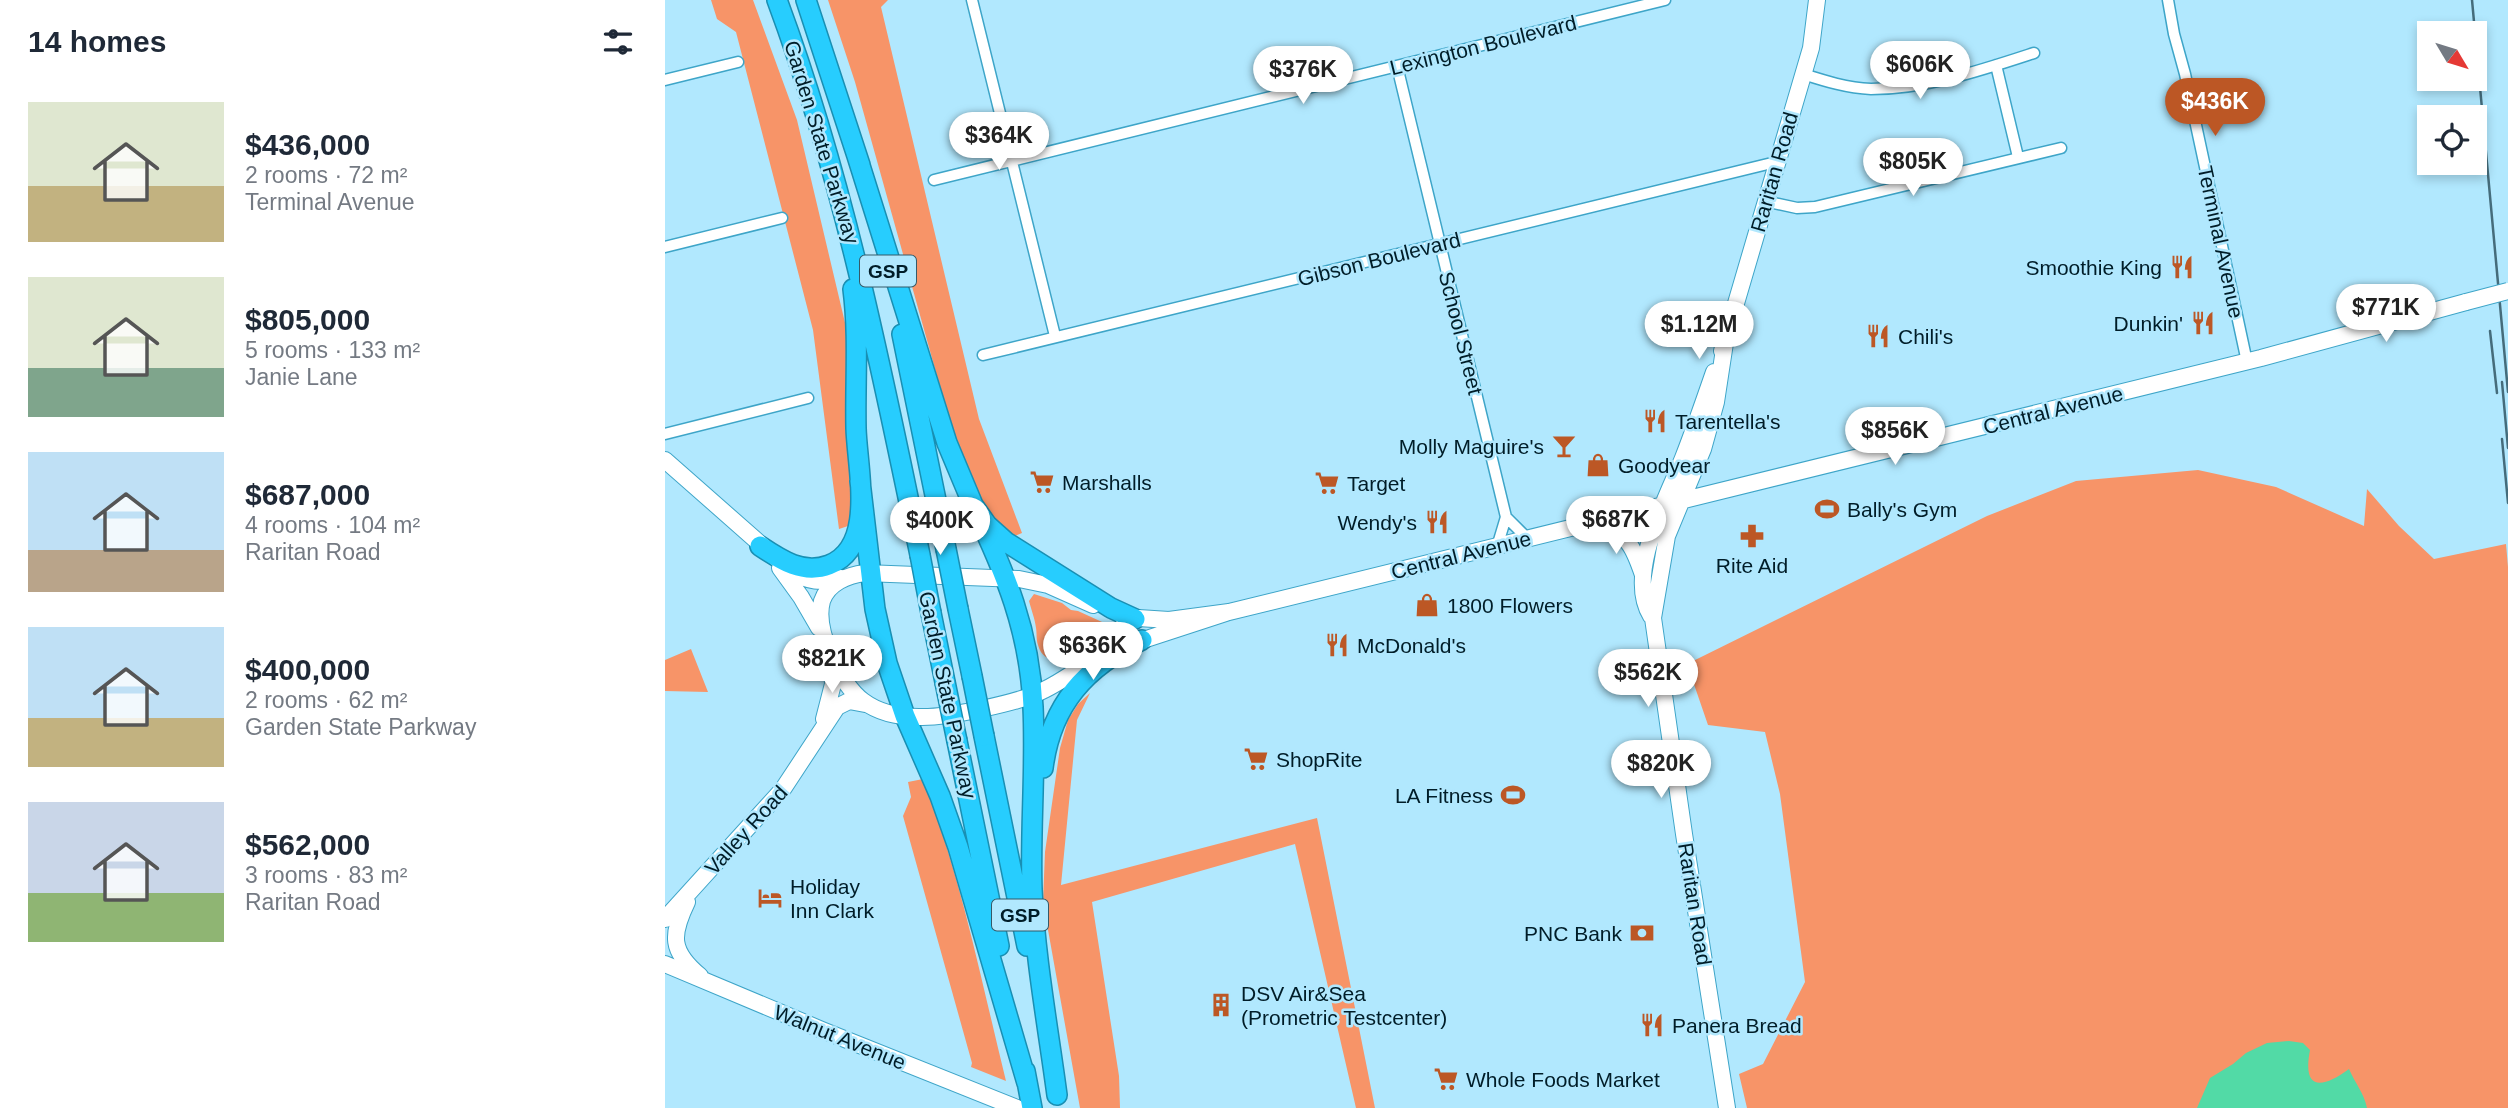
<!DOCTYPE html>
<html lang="en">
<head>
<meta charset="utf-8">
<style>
	body { margin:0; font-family:Arial,sans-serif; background:#f2f2f3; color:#1f2937; height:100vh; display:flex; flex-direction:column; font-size:26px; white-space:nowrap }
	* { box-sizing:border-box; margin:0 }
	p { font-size:23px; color:#747a83 }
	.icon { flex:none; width:38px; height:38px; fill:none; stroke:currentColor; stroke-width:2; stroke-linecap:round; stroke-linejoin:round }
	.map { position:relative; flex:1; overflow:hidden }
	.panel { display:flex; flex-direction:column; background:#fff; width:665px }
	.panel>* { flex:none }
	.needle { width:46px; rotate:128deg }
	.fabs { position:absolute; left:1752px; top:21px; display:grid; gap:14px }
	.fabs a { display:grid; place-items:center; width:70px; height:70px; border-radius:0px; background:#fff; box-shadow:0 4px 10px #0003; font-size:35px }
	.price { position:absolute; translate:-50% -60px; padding:0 16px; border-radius:24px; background:#fff; color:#222; font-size:23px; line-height:46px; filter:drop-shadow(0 2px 4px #0008) }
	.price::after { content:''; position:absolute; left:50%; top:42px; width:21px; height:16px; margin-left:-10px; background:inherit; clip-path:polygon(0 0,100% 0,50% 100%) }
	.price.on { background:#bc5725; color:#fff }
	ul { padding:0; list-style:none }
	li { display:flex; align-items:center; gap:21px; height:175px; padding:0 28px }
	li span { display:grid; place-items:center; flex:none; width:196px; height:140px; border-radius:0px; color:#555 }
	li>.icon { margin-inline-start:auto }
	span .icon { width:84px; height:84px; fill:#fffc; stroke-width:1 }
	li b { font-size:30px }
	h2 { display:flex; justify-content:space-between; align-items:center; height:84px; padding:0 28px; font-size:30px }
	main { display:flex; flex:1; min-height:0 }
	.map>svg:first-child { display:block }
	.green { fill:#f79468 }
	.water { fill:#52daa6 }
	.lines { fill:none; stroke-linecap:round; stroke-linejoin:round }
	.street-casing { stroke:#3ea5c8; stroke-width:13 }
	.secondary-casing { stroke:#3ea5c8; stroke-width:18 }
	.highway-casing { stroke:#198fb3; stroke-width:22 }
	.street { stroke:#fff; stroke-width:10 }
	.secondary { stroke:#fff; stroke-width:16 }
	.highway { stroke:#27cdfe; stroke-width:19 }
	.rail { stroke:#456c7b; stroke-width:2.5 }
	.secondary-bridge-casing { stroke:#3ea5c8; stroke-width:18; stroke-linecap:butt }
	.highway-bridge-casing { stroke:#198fb3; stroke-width:22; stroke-linecap:butt }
	.secondary-bridge { stroke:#fff; stroke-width:16 }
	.highway-bridge { stroke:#27cdfe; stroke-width:19 }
	.labels { text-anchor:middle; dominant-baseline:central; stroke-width:5; stroke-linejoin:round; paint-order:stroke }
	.shield { fill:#b1e8fe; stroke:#355a68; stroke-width:2 }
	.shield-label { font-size:19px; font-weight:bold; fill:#001d28 }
	.street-label { font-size:21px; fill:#001d28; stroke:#b1e8fe }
	.poi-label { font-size:21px; fill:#001d28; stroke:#b1e8fe; text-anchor:start }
</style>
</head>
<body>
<main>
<section class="panel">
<h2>14 homes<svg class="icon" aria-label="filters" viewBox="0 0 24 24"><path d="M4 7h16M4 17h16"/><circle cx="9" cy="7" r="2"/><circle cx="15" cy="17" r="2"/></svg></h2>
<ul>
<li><span style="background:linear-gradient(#dfe7d0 60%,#c2b280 0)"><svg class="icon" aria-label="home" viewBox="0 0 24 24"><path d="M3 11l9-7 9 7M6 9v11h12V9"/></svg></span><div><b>$436,000</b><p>2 rooms · 72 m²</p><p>Terminal Avenue</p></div></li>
<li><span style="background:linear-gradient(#dfe7d0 65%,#7fa58c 0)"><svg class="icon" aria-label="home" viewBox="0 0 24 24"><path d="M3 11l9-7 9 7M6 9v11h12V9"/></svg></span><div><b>$805,000</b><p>5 rooms · 133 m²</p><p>Janie Lane</p></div></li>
<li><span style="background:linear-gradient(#bfe0f5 70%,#b9a48a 0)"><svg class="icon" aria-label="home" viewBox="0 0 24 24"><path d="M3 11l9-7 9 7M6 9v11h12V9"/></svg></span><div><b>$687,000</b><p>4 rooms · 104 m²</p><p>Raritan Road</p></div></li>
<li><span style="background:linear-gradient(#bfe0f5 65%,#c2b280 0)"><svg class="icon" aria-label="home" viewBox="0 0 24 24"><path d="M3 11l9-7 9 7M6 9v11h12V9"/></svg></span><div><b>$400,000</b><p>2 rooms · 62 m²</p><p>Garden State Parkway</p></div></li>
<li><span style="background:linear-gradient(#c9d6e8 65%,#8fb573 0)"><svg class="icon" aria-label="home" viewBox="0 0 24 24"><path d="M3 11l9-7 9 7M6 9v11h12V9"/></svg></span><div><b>$562,000</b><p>3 rooms · 83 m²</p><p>Raritan Road</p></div></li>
</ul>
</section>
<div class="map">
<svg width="1843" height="1108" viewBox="0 0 1843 1108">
	<rect width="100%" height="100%" fill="#b1e8fe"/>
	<path class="green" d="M46 0H88L132 120 181 327 182 369 180 422 189 524 174 529 148 330 71 32 52 19Z
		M163 0H223L216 7 314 419 357 533 345 538 317 511 299 464 277 394 190 82Z
		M1533 470 1611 487 1699 526 1702 489 1734 526 1769 559 1841 544 1843 567V1108H1082L1074 1074 1098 1064 1140 982 1115 794 1100 732 1043 725 1022 664 1322 516 1411 481Z
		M369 594 397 603 406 610 413 611 448 627 445 638C428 647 382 678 373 645 371 639 372 633 371 628 370 619 366 609 364 601Z
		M26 649 43 692 0 691V660Z
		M425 693 412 720 396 885 652 818 710 1108H691L630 844 427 902 454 1076 455 1108H415L378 902 380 852 395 748 403 720 413 704Z
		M258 779C296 876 316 980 341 1081L306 1067 307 1063 238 816 246 797 243 782Z"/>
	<path class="water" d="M1624 1041 1638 1043 1645 1050C1637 1091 1657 1089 1684 1069 1690 1083 1699 1093 1702 1108H1532L1545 1078 1568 1064 1581 1053 1602 1043Z"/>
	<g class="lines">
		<g class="street-casing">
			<path id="street" d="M307 0 390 336
				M1503 0 1509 34 1520 74 1582 362
				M1331 65 1353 157
				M732 66 841 517 832 547
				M1138 74C1160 81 1182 88 1206 89 1261 89 1317 70 1369 53
				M0 80 73 62
				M269 180 1000 0
				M1099 201 1132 208 1150 207 1396 148
				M0 247 117 218
				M318 355 1111 162
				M0 434 143 398
				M841 517 863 539"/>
		</g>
		<g class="secondary-casing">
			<path id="secondary" d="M1060 343 1051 402 1038 449 1002 536 988 618 1019 834 1062 1108
				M1057 351 1146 48 1152 0
				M0 460 126 571C142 582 157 583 176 578
				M936 522C964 539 967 543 978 575
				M115 568 136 597 154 628
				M428 605 383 585 354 579 200 573C183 575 163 583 157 601 149 630 175 684 198 701 214 713 234 717 254 717 281 718 355 703 379 690 400 680 418 665 439 654
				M986 616C960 574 1002 498 1018 458 1029 430 1039 401 1049 372
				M458 617 504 620 564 612 1596 358 1801 302
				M466 644 564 612
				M159 719 168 684 167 662
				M22 902C6 935 5 951 35 976
				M0 919 118 789 172 707 184 701 200 704
				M0 964 157 1030 352 1108"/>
		</g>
		<g class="highway-casing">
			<path id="highway" d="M112 0C179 180 216 367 255 555
				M141 0 195 165
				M192 156 282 443 308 505 322 525 341 542 446 608 470 619
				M237 334 281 549
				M195 481 210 609 222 663 240 716 275 796 293 847 362 1083
				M308 505C340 572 365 631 368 707 371 768 365 829 367 889 370 958 383 1027 392 1095
				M95 546C116 560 138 575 164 565 212 547 192 468 191 428 190 382 194 336 188 289
				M293 609 307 676
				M266 613 280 682
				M319 736 362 946
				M292 741 334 946
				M378 768C386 705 421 666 477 640
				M360 1071 367 1108"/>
		</g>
		<use href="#street" class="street"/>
		<use href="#secondary" class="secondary"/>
		<use href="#highway" class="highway"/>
		<path class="rail" d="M1807 0 1843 392
			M1825 331 1832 393
			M1837 382 1843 448
			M1837 439 1843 503"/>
		<g class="secondary-bridge-casing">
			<path id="secondary-bridge" d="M1801 302 1843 291"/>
		</g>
		<g class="highway-bridge-casing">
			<path id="highway-bridge" d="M281 549 293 609
				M255 555 266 613
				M307 676 319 736
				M280 682 292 741"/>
		</g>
		<use href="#secondary-bridge" class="secondary-bridge"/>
		<use href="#highway-bridge" class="highway-bridge"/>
	</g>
	<defs>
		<g id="restaurant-bare" transform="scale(1.89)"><path d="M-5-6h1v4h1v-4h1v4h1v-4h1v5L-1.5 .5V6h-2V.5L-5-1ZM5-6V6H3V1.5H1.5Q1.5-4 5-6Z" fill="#bc5725" stroke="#b1e8fe" stroke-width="2.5" paint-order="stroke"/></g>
		<g id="bar-bare" transform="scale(1.89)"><path d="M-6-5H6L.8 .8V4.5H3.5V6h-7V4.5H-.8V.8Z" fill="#bc5725" stroke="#b1e8fe" stroke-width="2.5" paint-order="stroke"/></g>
		<g id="shop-bare" transform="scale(1.89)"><path d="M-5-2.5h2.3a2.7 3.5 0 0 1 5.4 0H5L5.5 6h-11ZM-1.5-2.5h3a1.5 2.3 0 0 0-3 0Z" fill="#bc5725" stroke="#b1e8fe" stroke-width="2.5" paint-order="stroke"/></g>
		<g id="supermarket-bare" transform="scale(1.89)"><path d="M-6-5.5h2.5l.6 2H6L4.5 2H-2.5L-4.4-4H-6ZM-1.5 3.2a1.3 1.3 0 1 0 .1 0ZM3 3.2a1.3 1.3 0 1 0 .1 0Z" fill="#bc5725" stroke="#b1e8fe" stroke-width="2.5" paint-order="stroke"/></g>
		<g id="stadium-bare" transform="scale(1.89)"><path d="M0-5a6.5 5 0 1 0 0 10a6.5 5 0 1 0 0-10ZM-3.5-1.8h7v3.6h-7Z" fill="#bc5725" stroke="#b1e8fe" stroke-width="2.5" paint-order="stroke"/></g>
		<g id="pharmacy-bare" transform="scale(1.89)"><path d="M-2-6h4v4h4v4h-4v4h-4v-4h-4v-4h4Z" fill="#bc5725" stroke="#b1e8fe" stroke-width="2.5" paint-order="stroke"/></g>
		<g id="hotel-bare" transform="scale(1.89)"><path d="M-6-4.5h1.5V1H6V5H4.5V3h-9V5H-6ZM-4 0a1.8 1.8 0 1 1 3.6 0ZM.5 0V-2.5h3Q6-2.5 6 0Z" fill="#bc5725" stroke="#b1e8fe" stroke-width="2.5" paint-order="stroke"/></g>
		<g id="bank-bare" transform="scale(1.89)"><path d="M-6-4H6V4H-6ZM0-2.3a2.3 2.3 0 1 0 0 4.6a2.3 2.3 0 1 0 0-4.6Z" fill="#bc5725" stroke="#b1e8fe" stroke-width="2.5" paint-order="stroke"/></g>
		<g id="building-bare" transform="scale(1.89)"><path d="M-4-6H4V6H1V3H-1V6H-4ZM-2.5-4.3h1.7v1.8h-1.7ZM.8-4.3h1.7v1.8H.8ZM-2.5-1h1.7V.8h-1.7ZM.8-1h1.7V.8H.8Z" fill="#bc5725" stroke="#b1e8fe" stroke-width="2.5" paint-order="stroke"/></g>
	</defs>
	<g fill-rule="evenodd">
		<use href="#restaurant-bare" x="1517" y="267"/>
		<use href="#restaurant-bare" x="1538" y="323"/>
		<use href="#restaurant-bare" x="1213" y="336"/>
		<use href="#restaurant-bare" x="990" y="421"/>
		<use href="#bar-bare" x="899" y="446"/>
		<use href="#shop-bare" x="933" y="465"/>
		<use href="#supermarket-bare" x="377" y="482"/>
		<use href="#supermarket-bare" x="662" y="483"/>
		<use href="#stadium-bare" x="1162" y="509"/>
		<use href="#restaurant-bare" x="772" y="522"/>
		<use href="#pharmacy-bare" x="1087" y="536"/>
		<use href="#shop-bare" x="762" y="605"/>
		<use href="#restaurant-bare" x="672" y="645"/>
		<use href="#supermarket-bare" x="591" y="759"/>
		<use href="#stadium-bare" x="848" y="795"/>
		<use href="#hotel-bare" x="105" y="898"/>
		<use href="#bank-bare" x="977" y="933"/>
		<use href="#building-bare" x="556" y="1005"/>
		<use href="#restaurant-bare" x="987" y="1025"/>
		<use href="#supermarket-bare" x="781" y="1079"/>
	</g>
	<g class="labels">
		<g class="shield">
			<rect x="195" y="255.5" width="56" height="31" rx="5"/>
			<rect x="327" y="899.5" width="56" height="31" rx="5"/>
		</g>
		<g class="shield-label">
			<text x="223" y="271">GSP</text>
			<text x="355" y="915">GSP</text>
		</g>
		<g class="street-label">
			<text transform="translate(818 45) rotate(-14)">Lexington Boulevard</text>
			<text transform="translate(157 142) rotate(73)">Garden State Parkway</text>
			<text transform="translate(1109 172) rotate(-74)">Raritan Road</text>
			<text transform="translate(1556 242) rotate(78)">Terminal Avenue</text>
			<text transform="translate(714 259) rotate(-14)">Gibson Boulevard</text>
			<text transform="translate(796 333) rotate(76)">School Street</text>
			<text transform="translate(1388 410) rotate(-14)">Central Avenue</text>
			<text transform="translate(796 555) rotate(-14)">Central Avenue</text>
			<text transform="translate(283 695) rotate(78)">Garden State Parkway</text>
			<text transform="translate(81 830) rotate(-48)">Valley Road</text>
			<text transform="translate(1030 904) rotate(81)">Raritan Road</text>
			<text transform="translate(175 1037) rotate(22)">Walnut Avenue</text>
		</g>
		<g class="poi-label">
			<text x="1497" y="267" text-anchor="end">Smoothie King</text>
			<text x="1518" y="323" text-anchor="end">Dunkin'</text>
			<text x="1233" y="336">Chili's</text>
			<text x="1010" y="421">Tarentella's</text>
			<text x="879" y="446" text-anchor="end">Molly Maguire's</text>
			<text x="953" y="465">Goodyear</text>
			<text x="397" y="482">Marshalls</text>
			<text x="682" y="483">Target</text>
			<text x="1182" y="509">Bally's Gym</text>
			<text x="752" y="522" text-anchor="end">Wendy's</text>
			<text x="1087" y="565" text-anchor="middle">Rite Aid</text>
			<text x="782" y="605">1800 Flowers</text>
			<text x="692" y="645">McDonald's</text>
			<text x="611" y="759">ShopRite</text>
			<text x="828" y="795" text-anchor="end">LA Fitness</text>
			<text x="125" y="886">Holiday<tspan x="125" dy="24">Inn Clark</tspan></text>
			<text x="957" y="933" text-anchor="end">PNC Bank</text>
			<text x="576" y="993">DSV Air&amp;Sea<tspan x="576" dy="24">(Prometric Testcenter)</tspan></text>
			<text x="1007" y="1025">Panera Bread</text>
			<text x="801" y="1079">Whole Foods Market</text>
		</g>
	</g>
</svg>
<div class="fabs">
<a><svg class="needle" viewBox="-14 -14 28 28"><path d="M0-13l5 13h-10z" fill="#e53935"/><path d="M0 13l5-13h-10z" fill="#747a83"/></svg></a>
<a><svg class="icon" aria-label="locate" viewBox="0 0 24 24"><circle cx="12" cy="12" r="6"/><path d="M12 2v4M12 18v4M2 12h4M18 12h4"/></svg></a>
</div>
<b class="price" style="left:1255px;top:101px">$606K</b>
<b class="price" style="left:638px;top:106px">$376K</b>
<b class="price on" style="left:1550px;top:138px">$436K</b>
<b class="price" style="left:334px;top:172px">$364K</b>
<b class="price" style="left:1248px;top:198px">$805K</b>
<b class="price" style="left:1721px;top:344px">$771K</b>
<b class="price" style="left:1034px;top:361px">$1.12M</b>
<b class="price" style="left:1230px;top:467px">$856K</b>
<b class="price" style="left:951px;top:556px">$687K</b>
<b class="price" style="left:275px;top:557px">$400K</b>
<b class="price" style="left:428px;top:682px">$636K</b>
<b class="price" style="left:167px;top:695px">$821K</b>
<b class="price" style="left:983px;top:709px">$562K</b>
<b class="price" style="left:996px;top:800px">$820K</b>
</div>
</main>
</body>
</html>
